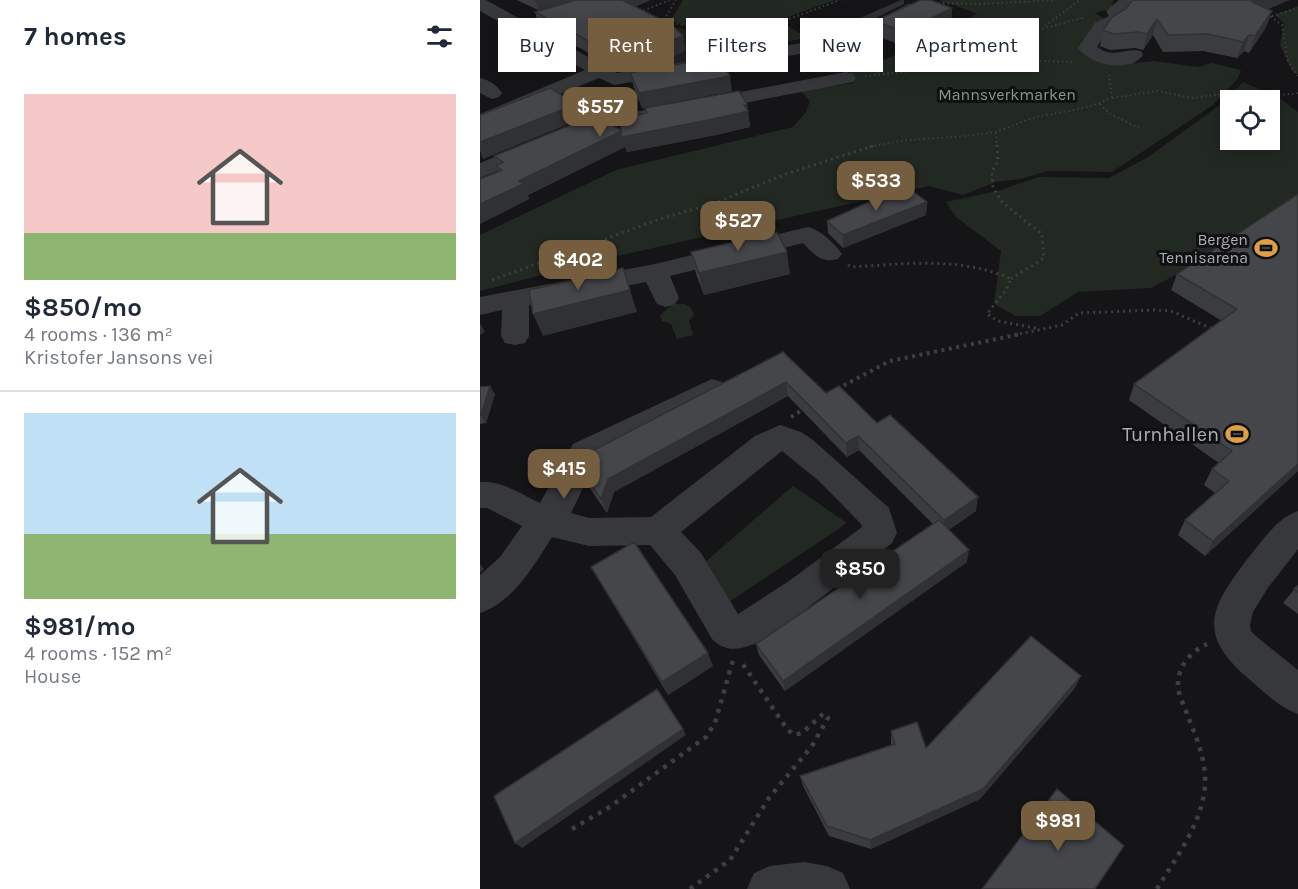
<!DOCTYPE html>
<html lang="en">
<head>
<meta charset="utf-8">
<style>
	body { margin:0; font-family:Karla,sans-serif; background:#f2f2f3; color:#1f2937; height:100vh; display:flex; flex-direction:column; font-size:22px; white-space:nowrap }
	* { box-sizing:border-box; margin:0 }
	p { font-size:20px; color:#747a83 }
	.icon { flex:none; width:33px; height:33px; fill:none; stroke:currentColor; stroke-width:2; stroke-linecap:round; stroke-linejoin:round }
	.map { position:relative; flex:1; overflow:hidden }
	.details { display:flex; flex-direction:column; background:#fff; width:480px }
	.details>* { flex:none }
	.guide { position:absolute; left:18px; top:18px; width:570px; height:54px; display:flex; gap:12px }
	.tools { position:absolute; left:740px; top:90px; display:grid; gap:12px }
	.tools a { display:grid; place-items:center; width:60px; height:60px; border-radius:0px; background:#fff; box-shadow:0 3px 15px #0003; font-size:30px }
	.price { position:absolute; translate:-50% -51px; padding:0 14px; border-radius:12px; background:#745e3f; color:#fff; font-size:20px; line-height:39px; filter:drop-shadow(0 2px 3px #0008) }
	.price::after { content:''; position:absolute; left:50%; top:36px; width:18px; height:14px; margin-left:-9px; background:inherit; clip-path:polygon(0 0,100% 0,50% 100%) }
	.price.on { background:#222; color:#fff }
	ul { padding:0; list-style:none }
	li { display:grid; align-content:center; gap:12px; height:318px; padding:0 24px }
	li+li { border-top:2px solid #e0e1e3 }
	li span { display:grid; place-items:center; height:186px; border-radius:0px; color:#555 }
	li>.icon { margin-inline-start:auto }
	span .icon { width:108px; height:108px; fill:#fffc; stroke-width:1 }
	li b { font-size:26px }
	h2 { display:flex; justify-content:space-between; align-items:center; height:72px; padding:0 24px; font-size:26px }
	.chip { padding:0 21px; border-radius:0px; background:#fff; box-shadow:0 3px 15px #0003; font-size:21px; line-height:54px }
	.chip.on { background:#745e3f; color:#fff }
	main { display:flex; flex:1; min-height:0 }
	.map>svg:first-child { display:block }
	.built { fill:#212224 }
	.green { fill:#222822; fill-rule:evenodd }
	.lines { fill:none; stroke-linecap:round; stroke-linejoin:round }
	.path-far3 { stroke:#3d3f42; stroke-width:2; stroke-dasharray:1.5 3; stroke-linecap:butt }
	.path-far2 { stroke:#3d3f42; stroke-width:3; stroke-dasharray:2 4; stroke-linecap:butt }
	.path-far1 { stroke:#3d3f42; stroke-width:4; stroke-dasharray:3 4.5; stroke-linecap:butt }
	.path { stroke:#3d3f42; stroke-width:4.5; stroke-dasharray:4 6; stroke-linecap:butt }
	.minor { fill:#37383b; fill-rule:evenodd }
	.wall { fill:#3a3c3f }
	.shaded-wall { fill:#303133 }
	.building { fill:#444649; stroke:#303133; stroke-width:1.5 }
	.labels { text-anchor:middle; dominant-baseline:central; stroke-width:6; stroke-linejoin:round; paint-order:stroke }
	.far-park-label { font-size:16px; fill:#829e82; stroke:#101012 }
	.far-poi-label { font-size:16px; fill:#a9aeb5; stroke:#101012; text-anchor:end }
	.poi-label { font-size:20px; fill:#a9aeb5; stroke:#101012; text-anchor:end }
</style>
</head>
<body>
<main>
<section class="details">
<h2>7 homes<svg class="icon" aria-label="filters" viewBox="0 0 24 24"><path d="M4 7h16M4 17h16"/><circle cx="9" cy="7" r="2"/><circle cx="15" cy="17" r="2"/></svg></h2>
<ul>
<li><span style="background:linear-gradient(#f6c9c9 75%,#8fb573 0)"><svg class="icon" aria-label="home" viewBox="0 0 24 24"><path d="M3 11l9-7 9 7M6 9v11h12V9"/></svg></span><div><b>$850/mo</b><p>4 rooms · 136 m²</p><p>Kristofer Jansons vei</p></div></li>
<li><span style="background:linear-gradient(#bfe0f5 65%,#8fb573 0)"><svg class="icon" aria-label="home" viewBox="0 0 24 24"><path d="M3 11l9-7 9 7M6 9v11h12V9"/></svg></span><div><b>$981/mo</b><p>4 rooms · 152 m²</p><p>House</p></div></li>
</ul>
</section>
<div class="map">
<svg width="818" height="889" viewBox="0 0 818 889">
	<rect width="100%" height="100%" fill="#151517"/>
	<path class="built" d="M172 23 241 36 254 44 264 55 181 68 122 33Z"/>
	<path class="green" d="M203 0H355L303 19 296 18 327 38 279 46 258 30C238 36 212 28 193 21L192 18Z
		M463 0H633L632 8 615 13 627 21 603 49 646 64 673 61 719 67 731 63 761 70 758 78 733 105 632 172 568 171 540 179 516 182 483 195 449 186 133 257 0 291V235L136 170 313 127 326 112 330 101 321 91 373 83 368 75 373 66 396 64 497 14 469 3 459 2Z
		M818 6V75L812 71 800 45 804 23 795 15Z
		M763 82 799 98 818 112V205L750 246 671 288 598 292 560 316H536L514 304 521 251 476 217 466 202 521 190 558 177 629 178 668 157 744 102ZM750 100H789V140H750Z
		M193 304H204L211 308 214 314 209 321 213 335 197 339 191 324 182 321 180 315Z
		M313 486 367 523 240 608 216 570Z"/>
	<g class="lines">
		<path class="path-far3" d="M454 3 501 4 576 0
			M159 12 190 0
			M787 14 802 25 808 61 818 76
			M792 16 818 8
			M179 20 248 34 257 41
			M184 20 196 0
			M565 26 600 0
			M248 34 304 21 360 0
			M516 49 561 61 595 62
			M385 76 425 72 477 62 516 49 562 29 605 17
			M632 98 677 91 713 98 763 91 772 98 818 93
			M620 104 629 113 659 128
			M516 132 517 147
			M390 147C431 136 472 140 513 132 530 129 544 119 561 116 585 111 611 109 632 97L629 75"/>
		<path class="path-far2" d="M517 145 518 161 512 171 513 188 523 203 562 234 564 258 531 279
			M368 265 371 267C425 264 480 256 531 279L526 290 507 314 518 321 560 329
			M12 280 180 219 235 203 306 174 396 145
			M534 335 582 325 599 313 674 310 691 311 735 330"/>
		<path class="path-far1" d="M357 389 410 361 541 334
			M311 417 325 408"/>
		<path class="path" d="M92 829 128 808 226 737 235 723 253 660
			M210 889 250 860 289 798 332 746 348 718 344 713 322 733 314 735 307 729 260 660
			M677 889C695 859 718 829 724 794 729 766 717 739 707 714 704 705 699 696 698 687 697 667 710 652 727 644"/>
		<path class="minor" d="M0 0H6L137 73 346 39 399 19 428 4H440L443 8 440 12 411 27 350 49 134 85 119 78 0 127V114L105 70 0 11Z
			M639 0H658L644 12 647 16 641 24 627 31 617 47C636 60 643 47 661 51L663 55C650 74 610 65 598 48L615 23 629 16 626 11Z
			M366 72 373 74 376 78 373 82 155 124 123 126 0 178V163L119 114 155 112Z
			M0 78C9 80 17 85 22 93L19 97 12 99 0 93Z
			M328 227C341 230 354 243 362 254L358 259C341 264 334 254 323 243L190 276 199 298 195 304 186 307 177 304 166 282 49 305V336L45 343 35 345 25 343 21 336 22 310 0 315V297L175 264Z
			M232 379 242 382 247 390 242 398 116 461 91 513 109 518 171 517 275 436 300 425 321 432 333 440 409 508 417 533 412 543 295 633C275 644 251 659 232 639L195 575 170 545 109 546 72 537C53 567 34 601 0 613V575L20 557 42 526 7 508H0V482C21 480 41 494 60 503L93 444ZM302 451 339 481 381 524 382 527 309 581 258 614 221 553 201 532Z
			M818 511V549L787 589 773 612 770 625 771 631 777 637 818 670V714C799 707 785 693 770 680 716 634 729 609 769 557 783 540 797 518 818 511Z
			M324 862 347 866 363 873 370 889H267L274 873 290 866Z"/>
	</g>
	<path class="wall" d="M37 0H170L155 7 203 36 205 51 168 66 146 69 143 62 133 66 59 26 55 12 80 5 58 10Z
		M650 0H809L788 9 792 11 786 27 769 53 764 51 757 58 723 51 683 52 673 35 663 50 655 48 630 50 620 46 623 30 646 9 649 5Z
		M472 8 471 22 423 46 395 35V21Z
		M150 73 252 91 162 108 154 88Z
		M267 104 270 127 236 135 147 152 145 147 48 195 49 199 14 217 18 171 16 166 18 165 14 156 141 130 166 113 165 108Z
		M818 194V471L725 556 698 535 705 520 735 493 724 485 732 469 739 463 649 400 654 384 742 321 691 290 697 274Z
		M396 202H447L446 215 363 248 348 233 347 221Z
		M211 252 310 274 224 295 216 274Z
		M303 352 346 393 397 423 496 511 468 530 487 562 305 691 279 655 276 644 453 524 379 450 367 457 308 396 134 492 127 513 107 484 101 471Z
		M0 387 15 394 6 423 0 424Z
		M111 567 233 666 188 695Z
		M818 585V614L803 603Z
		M595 688 500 799 391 849 349 836 323 786 320 776 411 745V731L446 748Z"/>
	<path class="shaded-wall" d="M55 0H100L58 10Z
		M146 0H170L154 7 144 1Z
		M424 0V4L398 17 373 26V22Z
		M777 0H809L767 18 772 2Z
		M472 8 471 22 423 46V32Z
		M792 11 786 27 769 53 775 36Z
		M677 19 673 35 663 50 667 34Z
		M769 35 764 51 757 58 763 42Z
		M203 36 205 51 168 66 146 69 142 54Z
		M140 47 143 62 133 66 129 52Z
		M250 76 252 91 162 108 159 93Z
		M97 104 101 119 3 159 0 151V142Z
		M267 104 270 127 236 135 147 152 145 147 48 195 49 199 0 224V204L39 181 141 131Z
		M447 202 446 215 363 248V235Z
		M307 252 310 274 224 295 219 273Z
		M150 290 157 312 63 336 53 314Z
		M0 323 5 332 0 335Z
		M306 382 308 396 134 492 127 513 121 499 128 479Z
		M10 386 15 394 6 423 1 415Z
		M378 436 379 450 367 457 366 443Z
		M818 464V471L725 556 733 541Z
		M498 497 496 511 463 534 464 520Z
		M489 550 487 562 305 691 303 681Z
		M0 564 4 569 0 573Z
		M228 653 233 666 188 695 182 682Z
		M601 676 595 688 500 799 391 849 390 840Z
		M203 729 206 735 42 848 35 843Z"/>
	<path class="building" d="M96 0H147L144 1 192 25 203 36 164 51 142 54 140 47 129 52 55 12Z
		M423 0 398 13 373 22Z
		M441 0H450L472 8 423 32 395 21Z
		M652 0H777L772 2 792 11 775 36 769 35 763 42 728 34 688 35 677 19 667 34 658 32 633 34 623 30 632 17 646 9 652 1Z
		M238 57 250 76 159 93 150 73Z
		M70 88 97 104 0 142V115Z
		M259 91 267 104 264 105 268 111 233 119 142 137 141 131 39 181 43 184 0 204V179L22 170 16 166 23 162 14 156 115 115 141 130 139 119 167 113 165 108Z
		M430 189 447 202 363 235 347 221 393 200 396 202Z
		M818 194V464L733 541 705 520 749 481 732 469 752 451 654 384 757 309 697 274Z
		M297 232 307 252 219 273 211 252Z
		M143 268 150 290 53 314 49 290Z
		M303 352 346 393 359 386 397 423 410 415 498 497 464 520 378 436 366 443 306 382 128 479 121 499 101 471 110 452Z
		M10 386 1 415H0V387Z
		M459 520 489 550 303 681 276 644Z
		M154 542 228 653 182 682 111 567Z
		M818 585V592L814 589Z
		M551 636 601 676 503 789 390 840 347 826 320 776 415 744 411 731 437 722 446 748Z
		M177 689 203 729 35 843 14 796Z
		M577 789 644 846 615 889H502Z"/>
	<defs>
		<g id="stadium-bare" transform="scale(1.8)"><path d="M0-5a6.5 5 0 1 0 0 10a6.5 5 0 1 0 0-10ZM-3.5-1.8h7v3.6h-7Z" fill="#dd9f48" stroke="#101012" stroke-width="2.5" paint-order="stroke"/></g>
	</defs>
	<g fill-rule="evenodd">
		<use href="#stadium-bare" x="786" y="248"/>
		<use href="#stadium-bare" x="757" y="434"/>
	</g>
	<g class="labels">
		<g class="far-park-label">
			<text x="527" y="94">Mannsverkmarken</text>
		</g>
		<g class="far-poi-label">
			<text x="768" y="239">Bergen<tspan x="768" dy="18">Tennisarena</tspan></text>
		</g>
		<g class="poi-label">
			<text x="739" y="434">Turnhallen</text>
		</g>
	</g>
</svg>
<div class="tools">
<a><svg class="icon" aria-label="locate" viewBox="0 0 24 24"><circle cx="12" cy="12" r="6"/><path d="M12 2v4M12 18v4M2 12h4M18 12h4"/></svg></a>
</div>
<b class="price" style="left:120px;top:138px">$557</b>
<b class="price" style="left:396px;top:212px">$533</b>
<b class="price" style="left:258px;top:252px">$527</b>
<b class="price" style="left:98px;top:291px">$402</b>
<b class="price" style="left:84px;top:500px">$415</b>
<b class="price on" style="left:380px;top:600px">$850</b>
<b class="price" style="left:578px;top:852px">$981</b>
<div class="guide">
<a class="chip">Buy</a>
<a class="chip on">Rent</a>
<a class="chip">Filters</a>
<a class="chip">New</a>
<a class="chip">Apartment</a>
</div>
</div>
</main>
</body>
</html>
